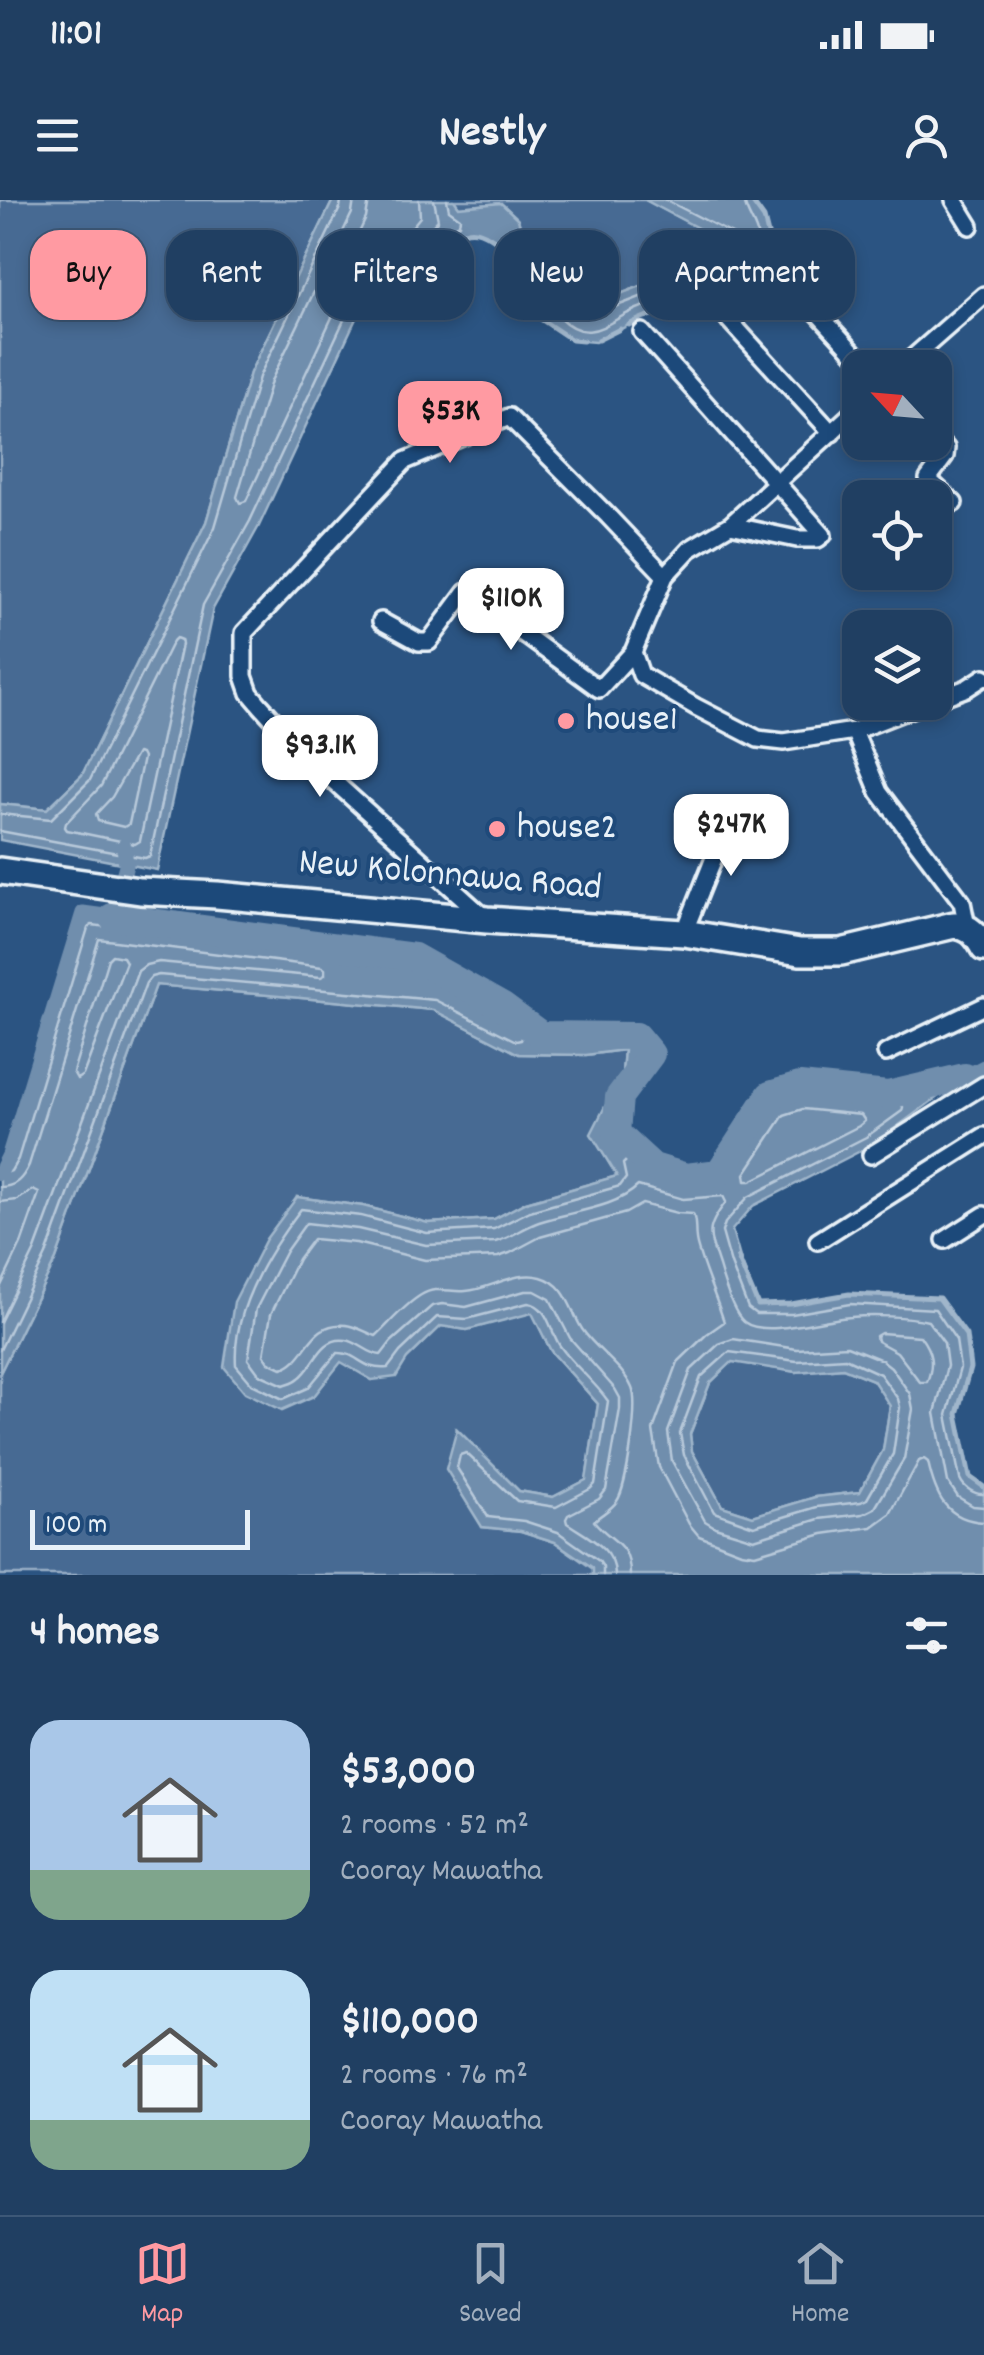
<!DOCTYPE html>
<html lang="en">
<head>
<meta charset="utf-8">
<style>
	body { margin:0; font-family:Dekko,sans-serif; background:#284668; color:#f1f3f6; height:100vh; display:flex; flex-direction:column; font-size:38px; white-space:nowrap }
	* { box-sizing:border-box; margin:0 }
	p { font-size:32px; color:#a2afbe }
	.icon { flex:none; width:55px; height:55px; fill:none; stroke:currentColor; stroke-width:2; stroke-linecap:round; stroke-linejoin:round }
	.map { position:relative; height:1375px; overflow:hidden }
	.sheet { display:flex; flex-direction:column; background:#203f62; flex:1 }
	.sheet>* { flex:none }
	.guide { position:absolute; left:30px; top:30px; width:925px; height:90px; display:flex; gap:20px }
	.needle { width:65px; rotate:296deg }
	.controls { position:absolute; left:842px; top:150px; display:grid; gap:20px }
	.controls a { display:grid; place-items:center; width:110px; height:110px; border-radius:20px; background:#203f62; box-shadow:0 5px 15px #0003,0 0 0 2px #3d5877; font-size:50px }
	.scale { position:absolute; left:30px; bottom:25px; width:220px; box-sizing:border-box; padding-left:10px; border:5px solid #e8f1f8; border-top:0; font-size:28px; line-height:35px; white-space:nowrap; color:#e8f1f8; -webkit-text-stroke:8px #1f4a7a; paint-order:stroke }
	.price { position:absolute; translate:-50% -85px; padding:0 22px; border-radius:20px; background:#fff; color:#222; font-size:32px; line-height:65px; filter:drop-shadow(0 2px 5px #0008) }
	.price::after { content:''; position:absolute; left:50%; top:60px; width:30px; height:22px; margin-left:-15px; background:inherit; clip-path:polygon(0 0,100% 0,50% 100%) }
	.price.active { background:#ff9aa2; color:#111 }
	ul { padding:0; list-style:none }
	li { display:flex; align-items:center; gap:30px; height:250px; padding:0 30px }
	li span { display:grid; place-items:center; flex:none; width:280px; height:200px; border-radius:30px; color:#555 }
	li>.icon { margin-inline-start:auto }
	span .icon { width:120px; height:120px; fill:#fffc; stroke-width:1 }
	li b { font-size:42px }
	h2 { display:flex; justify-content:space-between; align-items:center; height:120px; padding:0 30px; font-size:42px }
	.pill { padding:0 35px; border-radius:30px; background:#203f62; box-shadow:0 5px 15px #0003,0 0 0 2px #3d5877; font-size:35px; line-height:90px }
	.pill.active { background:#ff9aa2; color:#111 }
	.status { display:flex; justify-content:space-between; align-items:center; height:70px; padding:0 50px; background:#203f62; direction:ltr }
	.status svg { height:28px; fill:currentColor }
	header { display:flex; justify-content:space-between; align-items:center; height:130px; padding:0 30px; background:#203f62; font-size:45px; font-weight:700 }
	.tab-bar { display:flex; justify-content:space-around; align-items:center; height:140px; border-top:2px solid #3d5877; background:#203f62; font-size:28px; color:#a2afbe }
	.tab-bar a { display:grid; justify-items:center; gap:5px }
	.tab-bar .active { color:#ff9aa2 }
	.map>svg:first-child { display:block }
	.green { fill:#476b93; stroke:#98aec6; stroke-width:2.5 }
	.water { fill:#708ead; stroke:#a0b6cb; stroke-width:2.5; fill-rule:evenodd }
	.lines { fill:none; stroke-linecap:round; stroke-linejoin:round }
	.shore { stroke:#b8c9da; stroke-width:2.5 }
	.stream { stroke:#a0b6cb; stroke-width:5 }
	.canal { stroke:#708ead; stroke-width:15 }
	.river { stroke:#708ead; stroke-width:28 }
	.minor-casing { stroke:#e8f1f8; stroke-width:22 }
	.primary-casing { stroke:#e8f1f8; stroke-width:32 }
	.minor { stroke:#1f4a7a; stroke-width:15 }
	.primary { stroke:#1f4a7a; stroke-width:25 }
	.poi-dot { fill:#ff9aa2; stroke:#1f4a7a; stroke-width:4 }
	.labels { text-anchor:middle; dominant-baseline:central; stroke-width:8; stroke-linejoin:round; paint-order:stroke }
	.poi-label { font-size:38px; fill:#e8f1f8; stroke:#1f4a7a; text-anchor:start }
	.street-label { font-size:38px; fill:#e8f1f8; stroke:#1f4a7a }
</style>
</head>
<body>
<div class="status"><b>11:01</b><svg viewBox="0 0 49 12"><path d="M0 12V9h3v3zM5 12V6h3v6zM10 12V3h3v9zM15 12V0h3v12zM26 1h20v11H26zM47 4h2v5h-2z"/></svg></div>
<header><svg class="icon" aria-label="menu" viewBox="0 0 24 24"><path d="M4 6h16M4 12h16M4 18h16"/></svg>Nestly<svg class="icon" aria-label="person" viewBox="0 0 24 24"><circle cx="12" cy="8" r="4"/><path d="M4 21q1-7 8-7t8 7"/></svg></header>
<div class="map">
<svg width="984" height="1375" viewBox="0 0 984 1375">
	<rect width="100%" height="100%" fill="#2b5482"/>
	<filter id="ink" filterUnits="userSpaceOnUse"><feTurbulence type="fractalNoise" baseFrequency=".01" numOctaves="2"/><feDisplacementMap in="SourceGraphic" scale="20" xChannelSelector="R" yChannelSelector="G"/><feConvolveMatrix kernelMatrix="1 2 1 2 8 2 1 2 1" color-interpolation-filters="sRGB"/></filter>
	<g filter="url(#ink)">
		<path class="green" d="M0 0H333L250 173 206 322 82 575 47 609 0 604Z
			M454 0H645L730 45 735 68 711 80 646 84 605 100H556L536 89 518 19 501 3 459 7Z
			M156 785 434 810 519 854 586 855 624 850 622 873 592 934 617 976 526 1002 494 1019 428 1023 363 1006 297 997 314 1196 341 1161 372 1180 407 1159 441 1126 467 1130 532 1112 551 1151 598 1204 586 1280 553 1297 519 1291 457 1230 482 1327 521 1331 555 1342 593 1369V1375H0V1173L56 1059Z
			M732 1161 796 1172 843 1168 873 1180 890 1205 883 1250 860 1292 815 1297 753 1316 722 1306 692 1251 690 1234 710 1183Z"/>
		<path class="water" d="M333 0H454L459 7 501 3 518 19 536 89 556 100H605L646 84 711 80 735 68 730 45 645 0H751L764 18 770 42 755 72 735 99 716 112 647 116 595 142 572 140 524 108 507 49C499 44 489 35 480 32 455 23 440 57 425 70 409 85 387 89 367 95L259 326 213 409 157 670 0 640V604L47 609 82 575 206 322 250 173Z
			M83 713 414 757 503 807 541 835 636 836 651 854 619 897 616 933 653 967 686 977 719 973 770 895 800 886 888 895 965 877 872 945 753 1006 732 1030 741 1061 758 1105 791 1104 849 1094 939 1098 966 1135 970 1168 957 1214 970 1277 984 1287V1375H593V1368L555 1342 521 1331 482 1327 446 1269 457 1229 519 1291 553 1297 586 1280 598 1204 551 1151 532 1113 467 1130 441 1126 407 1159 396 1177 372 1180 341 1162 314 1196 282 1210 245 1192 224 1167 234 1102 266 1039 297 997 363 1006 428 1023 494 1019 526 1002 617 976 591 934 622 873 624 850 586 855 519 854 433 810 156 785 56 1059 0 1173V973L9 955ZM732 1162 796 1172 843 1168 873 1180 890 1206 883 1250 860 1292 815 1297 753 1316 722 1306 692 1251 690 1234 710 1183Z"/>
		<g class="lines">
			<path class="shore" d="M354 0 352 13 271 181 237 297 240 303 246 301 348 83C362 69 382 70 399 61 415 52 425 33 438 20L434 0
				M369 0 366 18 349 54 353 60C389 52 398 45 420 17L419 0
				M666 0 736 36 740 42 743 56 748 59C770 33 748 25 744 0
				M716 90 720 96 713 102C692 104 661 101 642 107 609 118 591 149 558 116L562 110H607L648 94Z
				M176 438 181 440 182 444 140 641 135 644 67 630 65 627 66 623 101 586 173 441Z
				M137 553 141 554 143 558 129 624 124 627 98 621 96 614 112 597Z
				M0 614 51 619 90 580 215 327 259 177 340 8 341 0
				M0 631 128 655 145 658 150 656 203 405 250 321 358 90 364 86 402 74 418 62 442 34 459 24 460 18 449 10 447 0
				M112 755 123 757 126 762 83 875 77 879 73 872 108 759Z
				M803 909 861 915 865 921 859 926 751 981H746L745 974 784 915Z
				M0 975 11 971 18 959 88 728 92 725 410 766 497 815 523 835 521 840 516 841 435 800 159 775 151 777 146 783 46 1055 0 1150
				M0 987C16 987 23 978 29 965L99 739 322 767 325 769V775L321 777 159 762 146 765 138 771 35 1050 0 1122
				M0 1002 17 1000 33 990 39 993 21 1044 0 1088
				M881 1133 920 1136C932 1152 934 1164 927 1182H920L897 1152 877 1141 876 1136Z
				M733 1139 797 1149 847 1146 882 1160 891 1167 910 1194 913 1209 904 1259 875 1308 863 1314 819 1319 754 1339 715 1327 705 1321 672 1261 668 1232 691 1170 719 1144Z
				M729 1152 797 1161 845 1158 880 1174 898 1199 900 1207 893 1254 867 1299 861 1302 817 1307 754 1326 714 1312 684 1255 680 1233 701 1177Z
				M603 1375V1367L599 1361 558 1332 524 1321 488 1317 457 1268 460 1255 466 1253 517 1301 556 1307 590 1289 595 1284 608 1201C594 1181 574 1166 560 1146 550 1131 548 1105 528 1103L467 1119 437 1117 400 1152 388 1168C361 1171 358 1152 337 1153L308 1188 283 1199 252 1184 236 1165C232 1110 268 1052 301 1009L361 1016 427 1033 494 1029 530 1011 620 986 626 978 623 964 627 960C634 964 639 970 647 975 669 989 698 987 723 982L777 903 801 897 887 905 900 903 903 907 902 911 866 937 748 997 725 1023 722 1032 731 1064 748 1108 756 1114H792L850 1104 935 1109 956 1140 960 1168 947 1215 960 1279C964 1288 975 1295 984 1294
				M615 1375C615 1348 587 1337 567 1323L566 1319 568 1315 599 1299 606 1290 620 1209V1198L615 1189 570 1138 550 1099 535 1091H525L466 1107 442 1104 432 1106 391 1142 381 1155C368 1154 359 1142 346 1140 320 1136 315 1167 299 1178 295 1182 289 1183 284 1185L259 1174 248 1159 256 1109 286 1051 306 1023 358 1029 426 1045 495 1042C511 1038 524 1027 539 1022 571 1011 614 1009 638 986L683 999 723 996 726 1002C705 1029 708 1033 719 1066 723 1080 733 1113 744 1122 765 1138 826 1118 851 1117 872 1115 908 1116 928 1121L944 1143 947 1166 935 1213 948 1282 958 1297 973 1306 984 1307
				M630 1375C630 1342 611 1342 594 1321 601 1314 611 1310 617 1301 627 1287 639 1204 632 1188 622 1165 596 1150 582 1129 570 1110 567 1084 541 1077 516 1070 491 1089 466 1091 450 1093 437 1085 421 1095 404 1105 390 1123 376 1136 366 1133 357 1126 346 1125 308 1121 308 1161 282 1168L269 1162 264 1155 271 1114 298 1059 313 1039 356 1043 425 1060 498 1057 510 1053 540 1037 626 1013 642 1004 677 1013 693 1014C697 1023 694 1034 697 1045 704 1072 716 1096 724 1122L707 1134 678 1162 653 1230 659 1267 689 1324 699 1336 741 1352 755 1354 823 1334 872 1327 890 1314 919 1261 924 1259 928 1262C935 1294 945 1320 984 1322"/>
			<path class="stream" d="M751 0 764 18 770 42 752 77
				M520 92 524 108 572 140 583 141
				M367 95C387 89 408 85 425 70 439 57 455 23 480 32 489 35 499 43 507 49L515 77
				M629 125C635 122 639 119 645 117 679 106 712 126 740 94
				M598 140 620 129
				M738 1058 758 1105 791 1104 849 1094 939 1098 966 1135 970 1168 957 1214 970 1277 984 1287"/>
			<path class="canal" d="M965 877 984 867
				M0 973 9 955 83 713 112 717 126 665 124 646"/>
			<path class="river" d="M112 717 414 757 503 807 541 835 636 836 651 854 619 897 616 933 653 967 686 977 719 973 770 895 800 886 888 895 965 877"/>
			<g class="minor-casing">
				<path id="minor" d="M954 0 970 26
					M803 97 868 168
					M728 119 832 233
					M642 132 823 335 818 339H797L730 325
					M901 168 984 95
					M860 206 730 325 690 349 665 376 633 452 641 475 696 507 758 539 784 542 854 531 929 502
					M935 237 946 248 945 256 928 279 954 303
					M381 421 419 442H429L466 392 599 489 633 452
					M935 500 967 488 984 477
					M854 531 879 592 962 702 967 727
					M484 717 309 559 261 506 250 493 244 476V433L405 261 509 217 608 316 665 376
					M684 733 734 608
					M886 853 984 806
					M871 955 984 885
					M945 1040 984 1015
					M818 1041 984 936"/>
			</g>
			<g class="primary-casing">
				<path id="primary" d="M0 671 140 691 217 695 487 720 684 733 800 752H841L954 725C970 727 976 734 984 748"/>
			</g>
			<use href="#minor" class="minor"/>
			<use href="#primary" class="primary"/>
		</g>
	</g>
	<g class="poi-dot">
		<circle cx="566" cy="521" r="10"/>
		<circle cx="497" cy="629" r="10"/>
	</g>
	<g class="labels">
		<g class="poi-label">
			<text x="586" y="521">house1</text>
			<text x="517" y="629">house2</text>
		</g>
		<g class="street-label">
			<text transform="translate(450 677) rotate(5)">New Kolonnawa Road</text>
		</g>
	</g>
</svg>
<div class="controls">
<a><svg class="needle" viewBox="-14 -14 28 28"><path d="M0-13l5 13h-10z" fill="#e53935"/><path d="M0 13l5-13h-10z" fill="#a2afbe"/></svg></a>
<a><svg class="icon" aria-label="locate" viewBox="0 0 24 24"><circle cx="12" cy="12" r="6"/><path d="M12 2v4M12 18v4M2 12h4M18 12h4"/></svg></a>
<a><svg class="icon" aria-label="layers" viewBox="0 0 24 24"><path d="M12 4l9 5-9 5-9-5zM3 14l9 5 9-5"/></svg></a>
</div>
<div class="scale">100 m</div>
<b class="price active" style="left:450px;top:266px">$53K</b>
<b class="price" style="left:511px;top:453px">$110K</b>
<b class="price" style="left:320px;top:600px">$93.1K</b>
<b class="price" style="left:731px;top:679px">$247K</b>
<div class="guide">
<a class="pill active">Buy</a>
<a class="pill">Rent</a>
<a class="pill">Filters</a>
<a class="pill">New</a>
<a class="pill">Apartment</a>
</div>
</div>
<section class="sheet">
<h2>4 homes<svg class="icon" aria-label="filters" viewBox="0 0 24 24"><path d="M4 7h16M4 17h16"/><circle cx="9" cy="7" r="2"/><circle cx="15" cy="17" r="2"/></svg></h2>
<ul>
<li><span style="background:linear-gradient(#a9c7e8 75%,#7fa58c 0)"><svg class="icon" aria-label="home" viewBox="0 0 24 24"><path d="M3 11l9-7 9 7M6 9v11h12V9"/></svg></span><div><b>$53,000</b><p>2 rooms · 52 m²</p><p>Cooray Mawatha</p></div></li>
<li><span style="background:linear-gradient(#bfe0f5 75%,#7fa58c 0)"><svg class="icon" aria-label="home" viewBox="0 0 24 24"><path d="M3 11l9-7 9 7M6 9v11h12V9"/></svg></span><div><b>$110,000</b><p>2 rooms · 76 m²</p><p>Cooray Mawatha</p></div></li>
</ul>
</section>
<nav class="tab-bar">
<a class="active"><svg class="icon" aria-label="map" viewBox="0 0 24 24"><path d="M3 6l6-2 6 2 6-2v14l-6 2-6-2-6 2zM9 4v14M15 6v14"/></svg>Map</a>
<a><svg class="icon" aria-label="saved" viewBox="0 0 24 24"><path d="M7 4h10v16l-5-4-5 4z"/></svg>Saved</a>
<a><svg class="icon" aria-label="home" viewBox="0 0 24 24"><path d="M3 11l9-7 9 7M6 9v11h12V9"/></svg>Home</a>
</nav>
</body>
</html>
